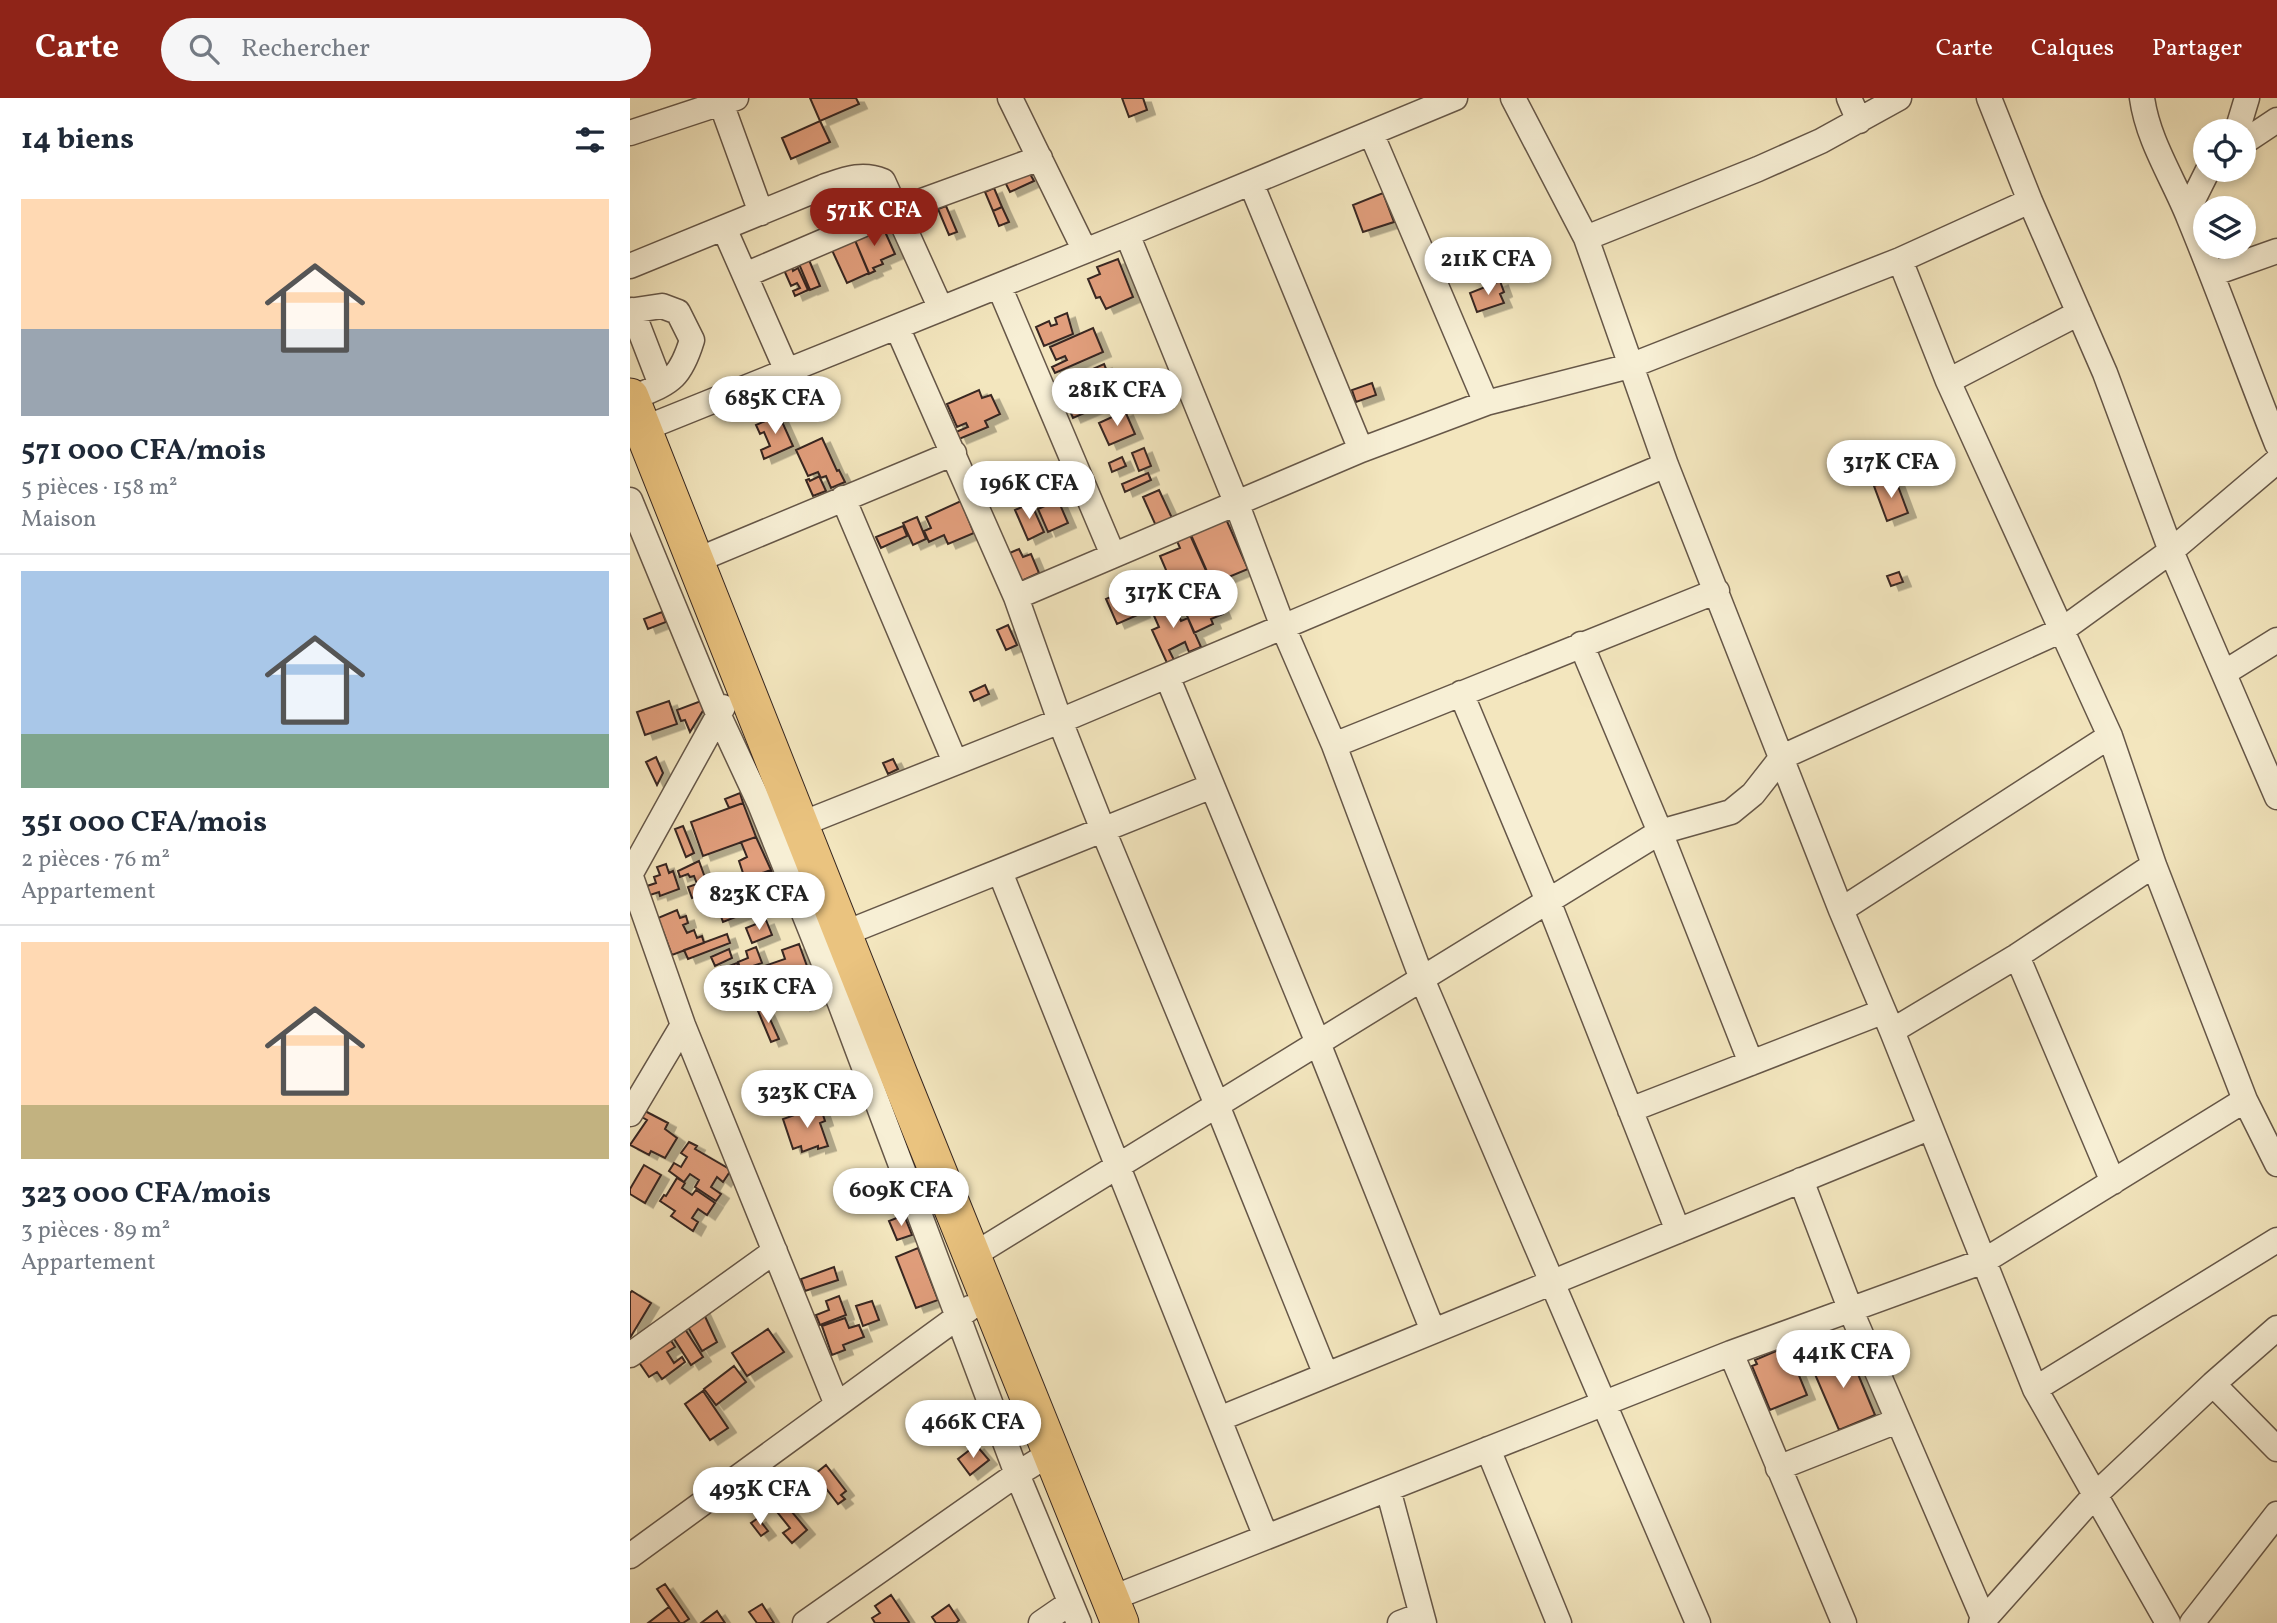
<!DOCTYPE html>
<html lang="fr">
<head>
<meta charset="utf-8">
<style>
	body { margin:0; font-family:Vollkorn,serif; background:#f6f6f7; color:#1f2937; height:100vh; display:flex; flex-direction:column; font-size:26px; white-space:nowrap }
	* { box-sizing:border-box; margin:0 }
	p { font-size:23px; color:#747a83 }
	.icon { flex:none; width:38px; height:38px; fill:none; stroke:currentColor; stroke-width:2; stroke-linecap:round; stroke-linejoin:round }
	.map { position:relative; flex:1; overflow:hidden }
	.side { display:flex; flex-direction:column; background:#fff; width:630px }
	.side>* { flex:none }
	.tools { position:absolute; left:1563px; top:21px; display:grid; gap:14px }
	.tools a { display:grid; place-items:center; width:63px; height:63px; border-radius:50%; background:#fff; box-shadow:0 4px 10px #0003; font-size:35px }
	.price { position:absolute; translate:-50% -60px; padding:0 16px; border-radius:24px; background:#fff; color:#222; font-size:23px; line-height:46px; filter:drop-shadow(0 2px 4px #0008) }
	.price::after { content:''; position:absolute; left:50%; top:42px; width:21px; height:16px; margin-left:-10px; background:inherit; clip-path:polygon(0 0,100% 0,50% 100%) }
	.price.selected { background:#8f2418; color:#fff }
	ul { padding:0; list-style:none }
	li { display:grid; align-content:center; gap:14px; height:371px; padding:0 21px }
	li+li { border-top:2px solid #e0e1e3 }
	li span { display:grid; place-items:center; height:217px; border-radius:0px; color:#555 }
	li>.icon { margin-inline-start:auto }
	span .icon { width:126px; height:126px; fill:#fffc; stroke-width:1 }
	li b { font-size:30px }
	h2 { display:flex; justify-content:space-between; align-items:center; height:84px; padding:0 21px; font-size:30px }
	header { display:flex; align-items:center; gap:42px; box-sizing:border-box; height:98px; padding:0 35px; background:#8f2418; color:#fff }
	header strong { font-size:33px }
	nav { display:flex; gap:38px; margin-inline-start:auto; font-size:24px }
	.search { width:490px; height:63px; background:#f6f6f7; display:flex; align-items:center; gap:18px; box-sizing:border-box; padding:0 24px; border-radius:38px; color:#747a83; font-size:26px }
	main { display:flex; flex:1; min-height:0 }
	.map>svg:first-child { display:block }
	.building { fill:#e19e7c; stroke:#372721; stroke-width:2; filter:url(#shadow) }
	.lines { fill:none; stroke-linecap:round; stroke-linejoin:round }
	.minor-casing { stroke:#665748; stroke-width:27 }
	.highway-casing { stroke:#372721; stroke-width:39 }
	.minor { stroke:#f7efd5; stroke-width:24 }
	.highway { stroke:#eac37f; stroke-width:37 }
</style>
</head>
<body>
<header>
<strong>Carte</strong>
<div class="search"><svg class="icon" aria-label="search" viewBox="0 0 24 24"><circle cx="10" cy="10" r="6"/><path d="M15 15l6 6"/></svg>Rechercher</div>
<nav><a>Carte</a><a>Calques</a><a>Partager</a></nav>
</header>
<main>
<section class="side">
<h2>14 biens<svg class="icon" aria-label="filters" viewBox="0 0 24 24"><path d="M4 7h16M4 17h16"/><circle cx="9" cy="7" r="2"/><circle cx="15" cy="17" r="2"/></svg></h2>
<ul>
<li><span style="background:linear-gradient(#ffd9b3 60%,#9aa5b1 0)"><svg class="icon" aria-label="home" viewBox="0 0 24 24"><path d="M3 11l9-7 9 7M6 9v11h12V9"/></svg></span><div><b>571 000 CFA/mois</b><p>5 pièces · 158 m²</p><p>Maison</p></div></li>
<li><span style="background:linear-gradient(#a9c7e8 75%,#7fa58c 0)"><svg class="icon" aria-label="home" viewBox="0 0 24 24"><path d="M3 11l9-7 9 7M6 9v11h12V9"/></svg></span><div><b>351 000 CFA/mois</b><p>2 pièces · 76 m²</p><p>Appartement</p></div></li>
<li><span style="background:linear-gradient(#ffd9b3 75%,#c2b280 0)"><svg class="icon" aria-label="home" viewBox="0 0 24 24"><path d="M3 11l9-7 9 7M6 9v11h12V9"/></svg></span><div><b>323 000 CFA/mois</b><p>3 pièces · 89 m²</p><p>Appartement</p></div></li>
</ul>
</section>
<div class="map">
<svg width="1647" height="1525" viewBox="0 0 1647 1525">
	<defs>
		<filter id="shadow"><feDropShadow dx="8" dy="4.5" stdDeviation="0" flood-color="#0004"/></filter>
	</defs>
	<rect width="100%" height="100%" fill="#f3e6be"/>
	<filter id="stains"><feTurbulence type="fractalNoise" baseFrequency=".00286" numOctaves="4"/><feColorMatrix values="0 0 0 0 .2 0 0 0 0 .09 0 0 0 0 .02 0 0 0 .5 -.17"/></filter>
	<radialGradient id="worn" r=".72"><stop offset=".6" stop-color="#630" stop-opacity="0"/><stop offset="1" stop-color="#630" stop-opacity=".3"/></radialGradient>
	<path class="building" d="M180 0H226L229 6 190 23Z
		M492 0H513L517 12 499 19Z
		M190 23 200 44 161 61 152 40Z
		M399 74 404 83 380 94 375 84Z
		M364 90 372 109 363 113 355 94Z
		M753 95 764 124 733 134 723 107Z
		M316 108 327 134 319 137 308 111Z
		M372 109 379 124 369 128 363 113Z
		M252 127 265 156 251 162 253 166 243 170 245 173 239 176 224 140Z
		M224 140 239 175 217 185 201 150Z
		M488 161 503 199 476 211 470 199 466 200 458 181 470 176 467 169Z
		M179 162 190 188 180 192 169 166Z
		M162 169 163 173 168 170 178 192 165 198 163 193 170 190 167 185 161 188 154 172Z
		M870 183 874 194 870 196 874 205 847 214 840 195Z
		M437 215 443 236 414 248 406 229 419 223 421 228 427 226 425 220Z
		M463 230 473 254 425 275 422 269 437 262 435 258 426 262 420 249Z
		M474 266 486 295 464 305 466 310 443 320 428 286 450 276 454 286 460 283 456 274Z
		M742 285 746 297 726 304 722 292Z
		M349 292 352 300 361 297 370 316 355 323 358 329 329 341 326 334 338 329 336 325 327 329 317 306Z
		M495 313 505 336 479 347 469 325Z
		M149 317 163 348 134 361 131 352 140 348 134 334 130 336 126 327Z
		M192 340 207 373 209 372 215 384 201 390 196 378 190 380 196 393 183 398 176 382 179 381 180 383 190 378 188 374 178 378 166 352Z
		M514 350 521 368 509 373 502 355Z
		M492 359 496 368 482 374 479 365Z
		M518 375 521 382 495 394 492 386Z
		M1265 380 1278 415 1257 423 1244 388Z
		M529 392 542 420 526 428 513 399Z
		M428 402 438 425 418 434 408 411Z
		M331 403 344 435 318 446 314 437 299 444 294 433 301 430 296 419Z
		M401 405 414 434 398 442 385 412Z
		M287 419 296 441 283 447 273 425Z
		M596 421 618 471 582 486 560 437Z
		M273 428 277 438 251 450 246 439Z
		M561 437 579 478 545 493 530 458 550 450 547 443Z
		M389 451 393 459 401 456 409 475 387 485 375 457Z
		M1269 474 1273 484 1261 488 1257 478Z
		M501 490 512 515 487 526 476 501Z
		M583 492 593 516 581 521 583 526 564 535 552 506Z
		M549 499 552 505 544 508 551 523 558 520 571 549 559 554 555 544 539 552 544 562 537 565 522 532 529 529 521 511Z
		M32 514 36 524 18 531 14 521Z
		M378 527 387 547 376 552 367 532Z
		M355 587 359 596 344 603 340 594Z
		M39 603 47 626 15 637 7 614Z
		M71 603 74 611 60 634 55 622 51 623 47 612Z
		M26 659 33 675 27 687 16 664Z
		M263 661 268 671 258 676 253 665Z
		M110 695 113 705 99 710 95 701Z
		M113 705 126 739 73 758 61 724Z
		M53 728 64 755 56 759 45 731Z
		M126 739 141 772 115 781 109 763 117 759 111 744Z
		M69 763 82 799 73 803 71 797 62 800 58 789 67 786 64 778 60 779 58 776 50 779 48 773Z
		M36 766 39 775 43 773 49 791 30 798 29 794 20 797 17 788 26 785 24 779 30 777 27 769Z
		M141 772 150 795 124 806 115 781Z
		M108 789 113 803 122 800 126 811 93 824 88 810 77 814 73 803Z
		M47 812 50 820 56 818 58 825 53 827 57 835 64 832 67 840 72 838 74 845 42 857 28 820Z
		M136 822 142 837 122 845 116 830Z
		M97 836 100 845 58 861 54 852Z
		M169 846 182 882 165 888 163 883 159 884 157 877 150 879 155 893 145 897 144 893 129 898 120 873 155 861 152 852Z
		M126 849 132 865 111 872 108 864 118 860 116 853Z
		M99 851 102 860 85 868 81 859Z
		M107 865 110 873 86 881 83 874Z
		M110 873 117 893 107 897 100 876Z
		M182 882 190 902 172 908 165 888Z
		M135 910 149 941 141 944 128 913Z
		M190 1008 195 1023 190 1025 198 1048 188 1051V1048L172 1054 171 1048 163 1051 153 1021Z
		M13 1012 38 1025 35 1031 47 1040 35 1060 21 1053 19 1057 0 1047 17 1022 10 1018Z
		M59 1044 67 1048 65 1051 101 1072 93 1084 87 1079 81 1089 91 1096 86 1103 65 1089 69 1082 60 1076 54 1084 39 1073 44 1065 51 1069 57 1059 51 1055Z
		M14 1067 31 1077 15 1105 0 1096V1091Z
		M47 1080 55 1085 52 1090 62 1097 66 1092 85 1105 77 1117 68 1111 62 1120 68 1124 63 1133 41 1118 45 1113 30 1103 34 1097 36 1098Z
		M274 1117 282 1137 267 1142 259 1123Z
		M288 1150 308 1202 286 1210 266 1159Z
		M204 1169 208 1182 175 1193 171 1181Z
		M2 1193 21 1205 0 1240V1195Z
		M209 1198 216 1217 190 1227 186 1217 199 1212 196 1203Z
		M242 1203 249 1222 233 1228 226 1208Z
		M72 1212 87 1244 72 1253 54 1222Z
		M215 1220 219 1230 229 1227 234 1239 213 1247 215 1252 202 1257 192 1228Z
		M51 1225 73 1259 61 1267 39 1233Z
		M138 1231 154 1254 117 1278 102 1255Z
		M38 1238 45 1249 37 1254 44 1265 52 1259 55 1264 32 1281 27 1274 19 1279 6 1260Z
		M1151 1251 1153 1256 1159 1253 1177 1297 1140 1312 1122 1268 1127 1266 1125 1262Z
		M1218 1252 1245 1317 1209 1332 1181 1267Z
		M104 1268 116 1284 86 1307 74 1291Z
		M73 1293 98 1330 80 1342 55 1306Z
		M346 1347 359 1362 340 1377 328 1361Z
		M196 1367 216 1393 211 1397 215 1401 208 1406 185 1376Z
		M152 1402 177 1432 162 1445 153 1435 160 1430 143 1409Z
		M128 1420 138 1433 131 1438 121 1425Z
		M35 1486 59 1521 53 1525H50L27 1491Z
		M261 1497 279 1524 277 1525H245L242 1520 250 1515 245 1508Z
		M132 1506 144 1525H127L119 1514Z
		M319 1507 329 1522 326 1525H306L302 1519Z
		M39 1509 50 1525H18Z
		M87 1513 95 1525H71Z"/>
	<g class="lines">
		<g class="minor-casing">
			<path id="minor" d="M380 0 455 153
				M883 0 956 140 1036 367 1211 812 1262 933 1405 1291 1538 1525
				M1219 0 1229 23
				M1359 0 1400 103 1475 275 1541 453 1647 699
				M1512 0C1518 43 1543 80 1559 120 1590 195 1617 271 1647 346
				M91 5 131 115
				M1607 33 1617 0
				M0 35 106 0
				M741 35 856 305
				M1614 44 1647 22
				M621 85 731 352
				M1557 114 1578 72
				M94 130 157 273
				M497 136 606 404 653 529 704 647 792 881 1068 1525
				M956 140 1128 71 1191 43 1269 0
				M1270 162 1318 283 1480 638 1524 767 1615 1002 1647 1066
				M0 168 193 89C214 82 231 74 253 83L311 211
				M1582 176 1647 153
				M115 177 267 112 410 60
				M369 188 483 457
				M2 212 31 287
				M0 213 32 208 48 214 62 242C49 284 39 284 1 301
				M267 229 386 499 430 623 473 732 587 1007 696 1277
				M1318 283 1449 215
				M13 331 497 136 825 0
				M213 400 325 664
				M0 402 89 618 130 706 210 905 387 1376 449 1525
				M65 463 324 355
				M386 499 731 352 856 305 1000 268 1270 162 1400 103
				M951 546 1030 734 1121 965
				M1594 575 1647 542
				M537 578 688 945 803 1233
				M831 595 918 803 1048 1133
				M704 647 1087 493
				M169 727 430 623 1036 367
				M370 774 636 1439
				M0 776 53 927 207 1307
				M0 777 93 609
				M1211 812 1480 638
				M213 836 582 688
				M1387 858 1483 1084
				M1262 933 1387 858 1524 767
				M1000 1012 1252 914
				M0 1016 53 927
				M1171 1082 1221 1213 1354 1522
				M342 1158 1030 734 1101 714 1123 696 1152 659 1432 532 1541 453 1647 363
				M1101 1255 1214 1525
				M0 1257 145 1153
				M1583 1286 1647 1351
				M1405 1291 1647 1142
				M589 1321 1299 1030
				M858 1351 929 1525
				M1148 1370 1267 1323
				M758 1391 794 1525
				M0 1458 340 1210
				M480 1501 1101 1255 1354 1163 1615 1002
				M175 1525 387 1376 421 1355
				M411 1525 440 1505
				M770 1525 791 1517
				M1351 1525 1464 1398 1583 1286 1647 1230
				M1562 1525 1647 1416"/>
		</g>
		<g class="highway-casing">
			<path id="highway" d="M0 299 269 977 490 1525"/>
		</g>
		<use href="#minor" class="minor"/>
		<use href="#highway" class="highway"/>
	</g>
	<rect width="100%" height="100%" filter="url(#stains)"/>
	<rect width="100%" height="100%" fill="url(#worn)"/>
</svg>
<div class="tools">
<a><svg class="icon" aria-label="locate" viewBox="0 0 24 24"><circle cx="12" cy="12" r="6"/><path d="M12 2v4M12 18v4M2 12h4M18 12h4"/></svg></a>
<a><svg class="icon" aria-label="layers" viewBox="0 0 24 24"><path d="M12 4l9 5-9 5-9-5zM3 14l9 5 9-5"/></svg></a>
</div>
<b class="price selected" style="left:244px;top:150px">571K CFA</b>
<b class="price" style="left:858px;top:199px">211K CFA</b>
<b class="price" style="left:487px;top:330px">281K CFA</b>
<b class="price" style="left:145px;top:338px">685K CFA</b>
<b class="price" style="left:1261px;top:402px">317K CFA</b>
<b class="price" style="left:399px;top:423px">196K CFA</b>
<b class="price" style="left:543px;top:532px">317K CFA</b>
<b class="price" style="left:129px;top:834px">823K CFA</b>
<b class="price" style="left:138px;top:927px">351K CFA</b>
<b class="price" style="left:177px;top:1032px">323K CFA</b>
<b class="price" style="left:271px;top:1130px">609K CFA</b>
<b class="price" style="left:1213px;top:1292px">441K CFA</b>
<b class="price" style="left:343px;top:1362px">466K CFA</b>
<b class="price" style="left:130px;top:1429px">493K CFA</b>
</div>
</main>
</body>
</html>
